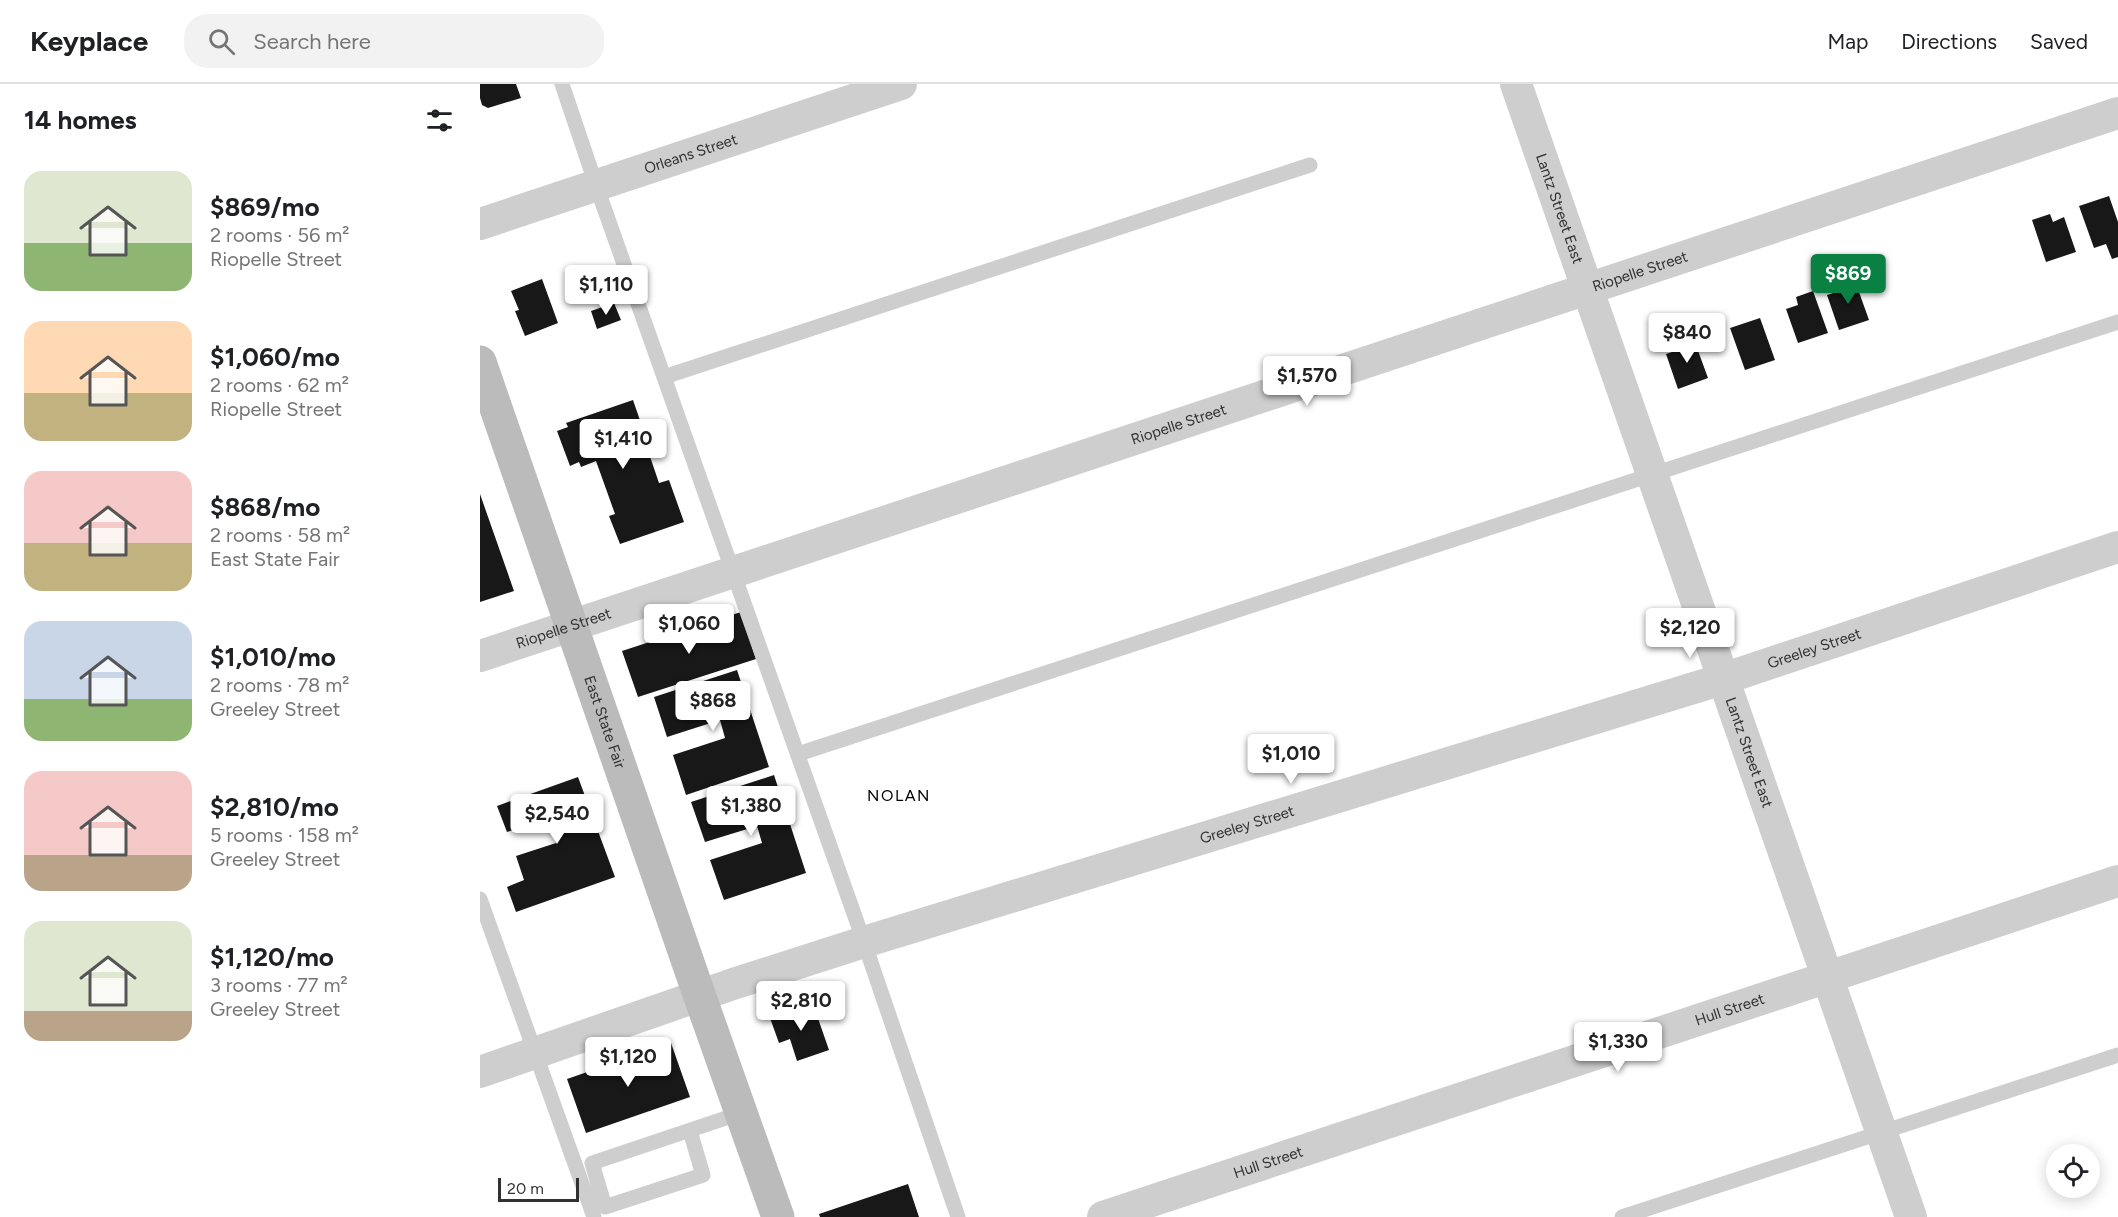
<!DOCTYPE html>
<html lang="en">
<head>
<meta charset="utf-8">
<style>
	body { margin:0; font-family:Figtree,sans-serif; background:#f2f2f2; color:#202124; height:100vh; display:flex; flex-direction:column; font-size:22px; white-space:nowrap }
	* { box-sizing:border-box; margin:0 }
	p { font-size:20px; color:#757577 }
	.icon { flex:none; width:33px; height:33px; fill:none; stroke:currentColor; stroke-width:2; stroke-linecap:round; stroke-linejoin:round }
	.map { position:relative; flex:1; overflow:hidden }
	.sheet { display:flex; flex-direction:column; background:#fff; width:480px }
	.sheet>* { flex:none }
	.controls { position:absolute; left:1566px; top:1060px; display:grid; gap:12px }
	.controls a { display:grid; place-items:center; width:54px; height:54px; border-radius:50%; background:#fff; box-shadow:0 3px 15px #0003; font-size:30px }
	.scale { position:absolute; left:18px; bottom:15px; width:81px; box-sizing:border-box; padding-left:6px; border:3px solid #313131; border-top:0; font-size:16px; line-height:21px; white-space:nowrap; color:#313131; -webkit-text-stroke:4px #fff; paint-order:stroke }
	.price { position:absolute; translate:-50% -51px; padding:0 14px; border-radius:6px; background:#fff; color:#222; font-size:20px; line-height:39px; filter:drop-shadow(0 2px 3px #0008) }
	.price::after { content:''; position:absolute; left:50%; top:36px; width:18px; height:14px; margin-left:-9px; background:inherit; clip-path:polygon(0 0,100% 0,50% 100%) }
	.price.selected { background:#0b8043; color:#fff }
	ul { padding:0; list-style:none }
	li { display:flex; align-items:center; gap:18px; height:150px; padding:0 24px }
	li span { display:grid; place-items:center; flex:none; width:168px; height:120px; border-radius:18px; color:#555 }
	li>.icon { margin-inline-start:auto }
	span .icon { width:72px; height:72px; fill:#fffc; stroke-width:1 }
	li b { font-size:26px }
	h2 { display:flex; justify-content:space-between; align-items:center; height:72px; padding:0 24px; font-size:26px }
	header { display:flex; align-items:center; gap:36px; box-sizing:border-box; height:84px; padding:0 30px; background:#fff; border-bottom:2px solid #e0e0e0 }
	header strong { font-size:28px }
	nav { display:flex; gap:33px; margin-inline-start:auto; font-size:21px }
	.search { width:420px; height:54px; background:#f2f2f2; display:flex; align-items:center; gap:15px; box-sizing:border-box; padding:0 21px; border-radius:24px; color:#757577; font-size:22px }
	main { display:flex; flex:1; min-height:0 }
	.map>svg:first-child { display:block }
	.building { fill:#181818 }
	.lines { fill:none; stroke-linecap:round; stroke-linejoin:round }
	.lane { stroke:#cecece; stroke-width:15 }
	.street { stroke:#cecece; stroke-width:32 }
	.secondary { stroke:#bbb; stroke-width:33 }
	.labels { text-anchor:middle; dominant-baseline:central; stroke-width:6; stroke-linejoin:round; paint-order:stroke }
	.street-label { font-size:15px; fill:#313131; stroke:#fff }
	.neighbourhood-label { font-size:16px; letter-spacing:1.5px; fill:#000; stroke:#fff }
</style>
</head>
<body>
<header>
<strong>Keyplace</strong>
<div class="search"><svg class="icon" aria-label="search" viewBox="0 0 24 24"><circle cx="10" cy="10" r="6"/><path d="M15 15l6 6"/></svg>Search here</div>
<nav><a>Map</a><a>Directions</a><a>Saved</a></nav>
</header>
<main>
<section class="sheet">
<h2>14 homes<svg class="icon" aria-label="filters" viewBox="0 0 24 24"><path d="M4 7h16M4 17h16"/><circle cx="9" cy="7" r="2"/><circle cx="15" cy="17" r="2"/></svg></h2>
<ul>
<li><span style="background:linear-gradient(#dfe7d0 60%,#8fb573 0)"><svg class="icon" aria-label="home" viewBox="0 0 24 24"><path d="M3 11l9-7 9 7M6 9v11h12V9"/></svg></span><div><b>$869/mo</b><p>2 rooms · 56 m²</p><p>Riopelle Street</p></div></li>
<li><span style="background:linear-gradient(#ffd9b3 60%,#c2b280 0)"><svg class="icon" aria-label="home" viewBox="0 0 24 24"><path d="M3 11l9-7 9 7M6 9v11h12V9"/></svg></span><div><b>$1,060/mo</b><p>2 rooms · 62 m²</p><p>Riopelle Street</p></div></li>
<li><span style="background:linear-gradient(#f6c9c9 60%,#c2b280 0)"><svg class="icon" aria-label="home" viewBox="0 0 24 24"><path d="M3 11l9-7 9 7M6 9v11h12V9"/></svg></span><div><b>$868/mo</b><p>2 rooms · 58 m²</p><p>East State Fair</p></div></li>
<li><span style="background:linear-gradient(#c9d6e8 65%,#8fb573 0)"><svg class="icon" aria-label="home" viewBox="0 0 24 24"><path d="M3 11l9-7 9 7M6 9v11h12V9"/></svg></span><div><b>$1,010/mo</b><p>2 rooms · 78 m²</p><p>Greeley Street</p></div></li>
<li><span style="background:linear-gradient(#f6c9c9 70%,#b9a48a 0)"><svg class="icon" aria-label="home" viewBox="0 0 24 24"><path d="M3 11l9-7 9 7M6 9v11h12V9"/></svg></span><div><b>$2,810/mo</b><p>5 rooms · 158 m²</p><p>Greeley Street</p></div></li>
<li><span style="background:linear-gradient(#dfe7d0 75%,#b9a48a 0)"><svg class="icon" aria-label="home" viewBox="0 0 24 24"><path d="M3 11l9-7 9 7M6 9v11h12V9"/></svg></span><div><b>$1,120/mo</b><p>3 rooms · 77 m²</p><p>Greeley Street</p></div></li>
</ul>
</section>
<div class="map">
<svg width="1638" height="1133" viewBox="0 0 1638 1133">
	<rect width="100%" height="100%" fill="#fff"/>
	<path class="building" d="M0 0H36L41 14 8 24 2 21 0 14Z
		M1629 112 1638 138V173L1632 175 1626 160 1614 164 1599 122Z
		M1570 130 1573 138 1584 133 1596 168 1566 178 1552 136Z
		M1374 194 1389 236 1359 246 1347 211 1360 207 1357 200Z
		M62 195 78 239 45 252 35 227 39 226 31 207Z
		M1333 207 1348 249 1318 259 1306 225 1318 221 1316 213Z
		M134 219 141 236 117 245 111 227Z
		M1280 234 1295 276 1265 286 1250 244Z
		M1213 253 1228 294 1198 305 1186 270 1198 266 1195 258Z
		M153 316 164 348 162 349 179 399 189 396 204 438 140 460 129 432 135 430 116 377 101 383 99 378 90 382 77 347 88 343 86 339Z
		M0 410 34 507 0 518Z
		M261 528 276 575 158 613 142 567Z
		M257 586 289 683 206 711 193 671 245 654 240 636 187 653 174 613Z
		M294 691 326 789 244 816 230 776 282 759 277 742 225 758 211 718Z
		M98 693 135 793 36 828 27 803 44 796 36 772 76 759 67 733 27 748 17 722Z
		M333 920 349 966 317 977 310 955 299 959 290 934Z
		M191 959 210 1013 106 1049 87 995Z
		M428 1100 439 1133H340L339 1130Z"/>
	<g class="lines">
		<path class="lane" d="M82 0 116 101 384 858 478 1133
			M184 293 830 81
			M318 670 1638 238
			M0 815 114 1133
			M210 1047 223 1091 125 1123 112 1079 261 1029
			M1142 1133 1638 971"/>
		<g class="street">
			<path id="s1" d="M1036 0 1431 1133"/>
			<path id="s2" d="M0 140 421 0"/>
			<path id="s3" d="M0 572 1638 29"/>
			<path id="s4" d="M0 988 253 900 384 858 1243 595 1638 463"/>
			<path id="s5" d="M623 1133 1638 797"/>
		</g>
		<path class="secondary" id="s6" d="M0 278 220 913 298 1133"/>
	</g>
	<g class="labels">
		<g class="street-label">
			<text stroke="none"><textPath href="#s2" startOffset="222">Orleans Street</textPath></text>
			<text stroke="none"><textPath href="#s1" startOffset="132">Lantz Street East</textPath></text>
			<text stroke="none"><textPath href="#s3" startOffset="1222">Riopelle Street</textPath></text>
			<text stroke="none"><textPath href="#s3" startOffset="736">Riopelle Street</textPath></text>
			<text stroke="none"><textPath href="#s3" startOffset="88">Riopelle Street</textPath></text>
			<text stroke="none"><textPath href="#s4" startOffset="1400">Greeley Street</textPath></text>
			<text stroke="none"><textPath href="#s6" startOffset="381">East State Fair</textPath></text>
			<text stroke="none"><textPath href="#s1" startOffset="708">Lantz Street East</textPath></text>
			<text stroke="none"><textPath href="#s4" startOffset="806">Greeley Street</textPath></text>
			<text stroke="none"><textPath href="#s5" startOffset="660">Hull Street</textPath></text>
			<text stroke="none"><textPath href="#s5" startOffset="174">Hull Street</textPath></text>
		</g>
		<g class="neighbourhood-label">
			<text x="419" y="711">NOLAN</text>
		</g>
	</g>
</svg>
<div class="controls">
<a><svg class="icon" aria-label="locate" viewBox="0 0 24 24"><circle cx="12" cy="12" r="6"/><path d="M12 2v4M12 18v4M2 12h4M18 12h4"/></svg></a>
</div>
<div class="scale">20 m</div>
<b class="price selected" style="left:1368px;top:221px">$869</b>
<b class="price" style="left:126px;top:232px">$1,110</b>
<b class="price" style="left:1207px;top:280px">$840</b>
<b class="price" style="left:827px;top:323px">$1,570</b>
<b class="price" style="left:143px;top:386px">$1,410</b>
<b class="price" style="left:209px;top:571px">$1,060</b>
<b class="price" style="left:1210px;top:575px">$2,120</b>
<b class="price" style="left:233px;top:648px">$868</b>
<b class="price" style="left:811px;top:701px">$1,010</b>
<b class="price" style="left:271px;top:753px">$1,380</b>
<b class="price" style="left:77px;top:761px">$2,540</b>
<b class="price" style="left:321px;top:948px">$2,810</b>
<b class="price" style="left:1138px;top:989px">$1,330</b>
<b class="price" style="left:148px;top:1004px">$1,120</b>
</div>
</main>
</body>
</html>
